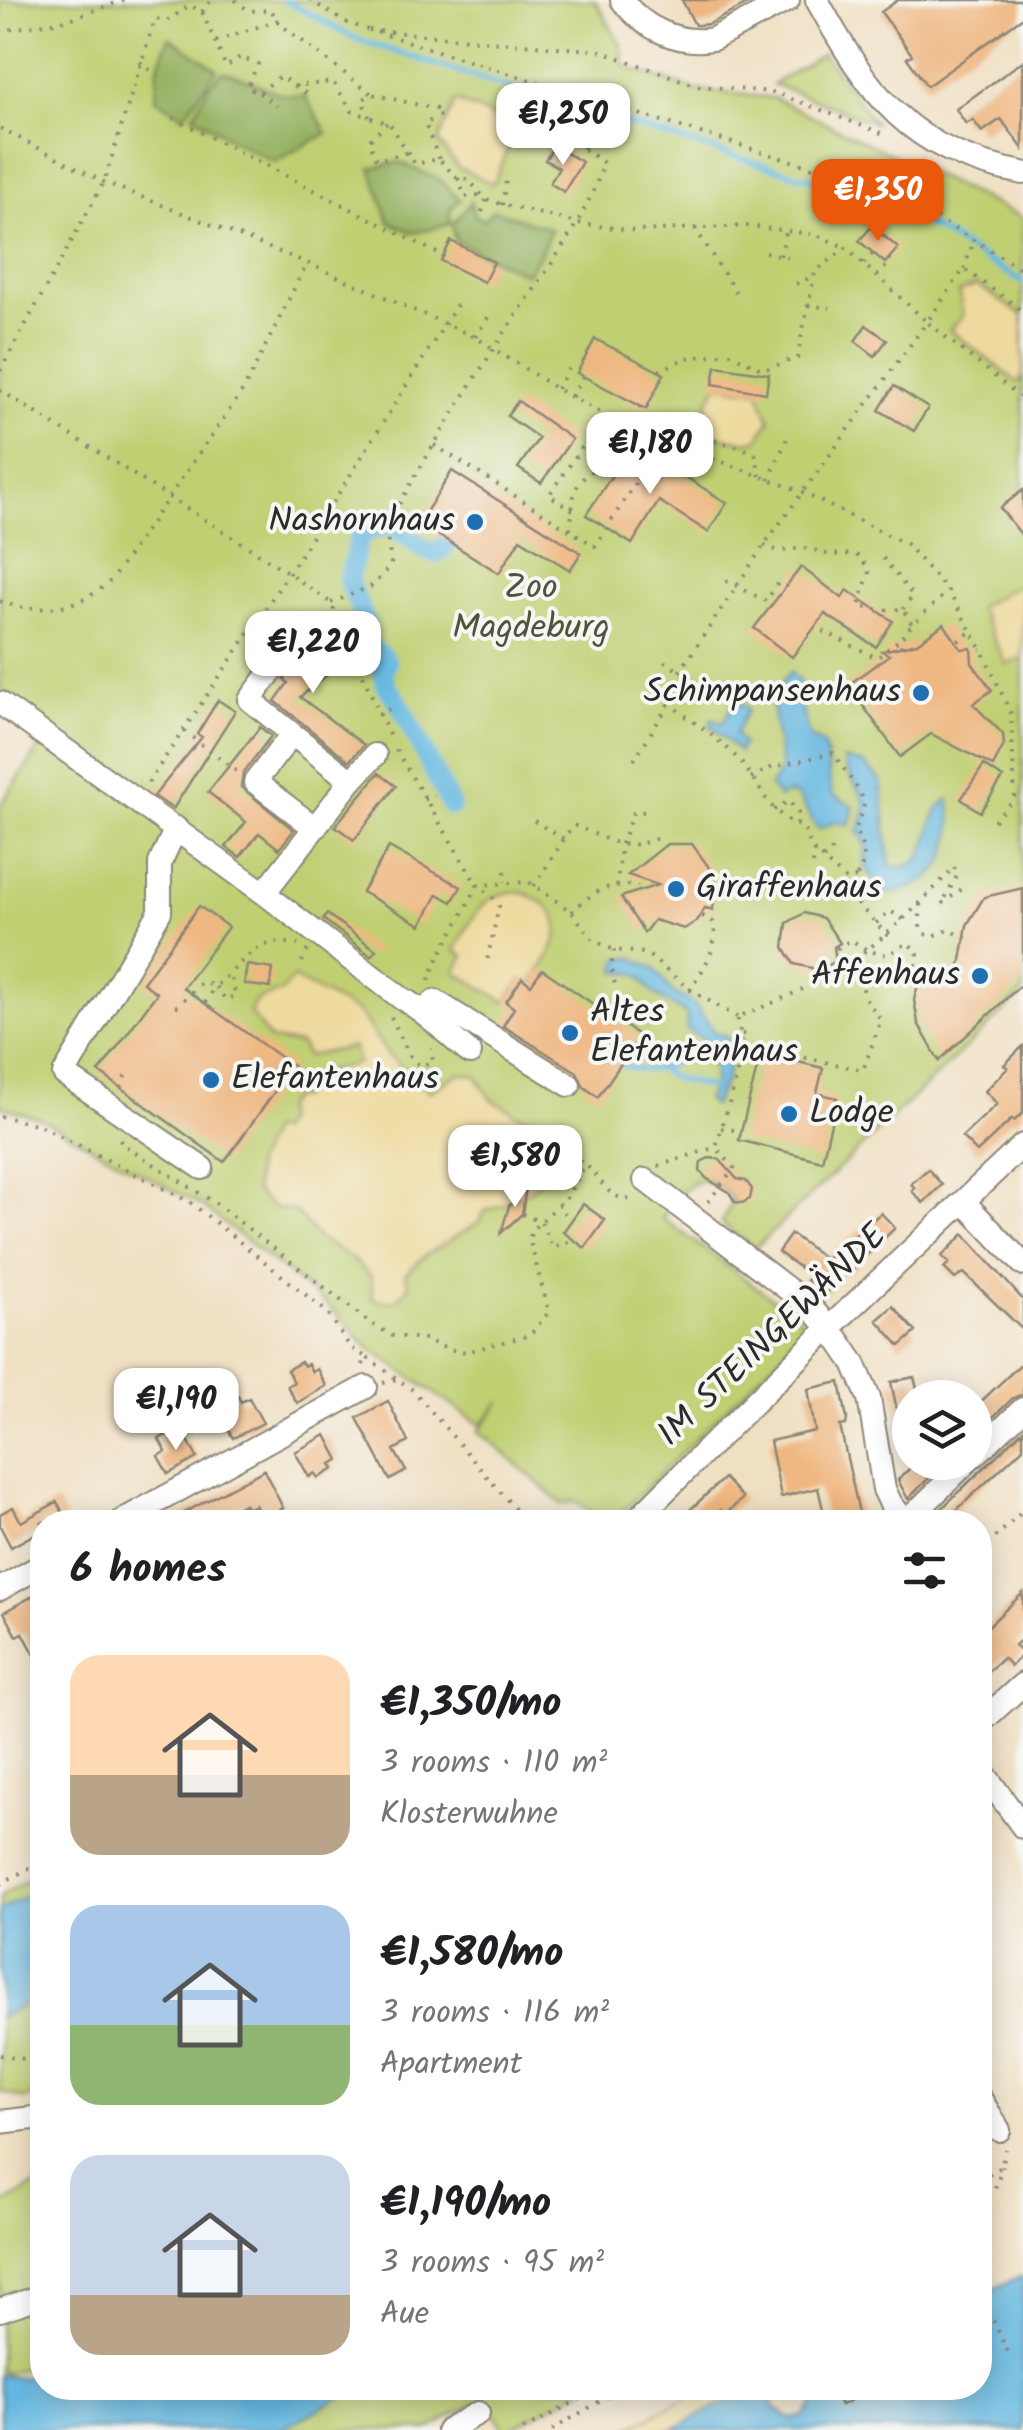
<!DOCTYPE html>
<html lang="en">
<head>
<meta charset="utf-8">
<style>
	body { margin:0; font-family:Kalam,sans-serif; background:#f6f6f6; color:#202124; height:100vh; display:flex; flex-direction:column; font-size:38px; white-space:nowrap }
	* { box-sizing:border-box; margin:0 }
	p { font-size:32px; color:#757577 }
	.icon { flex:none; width:55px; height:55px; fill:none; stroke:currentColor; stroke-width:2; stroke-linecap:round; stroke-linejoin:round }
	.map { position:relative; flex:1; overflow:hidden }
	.details { position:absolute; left:30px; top:1510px; width:962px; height:890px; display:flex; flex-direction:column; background:#fff; border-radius:40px; box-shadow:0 5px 25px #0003 }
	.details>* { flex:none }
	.fabs { position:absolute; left:892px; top:1380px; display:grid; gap:20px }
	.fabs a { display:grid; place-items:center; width:100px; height:100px; border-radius:50%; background:#fff; box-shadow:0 5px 25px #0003; font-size:50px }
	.price { position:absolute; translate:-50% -85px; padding:0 22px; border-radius:20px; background:#fff; color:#222; font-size:32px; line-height:65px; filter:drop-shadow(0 2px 5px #0008) }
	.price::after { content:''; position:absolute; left:50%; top:60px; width:30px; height:22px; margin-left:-15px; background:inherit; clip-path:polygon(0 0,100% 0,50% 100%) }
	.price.active { background:#ea580c; color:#fff }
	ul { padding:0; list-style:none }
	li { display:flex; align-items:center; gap:30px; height:250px; padding:0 40px }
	li span { display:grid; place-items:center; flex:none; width:280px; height:200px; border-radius:30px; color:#555 }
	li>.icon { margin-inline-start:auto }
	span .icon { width:120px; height:120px; fill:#fffc; stroke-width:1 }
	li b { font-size:42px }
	h2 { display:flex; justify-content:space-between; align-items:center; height:120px; padding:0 40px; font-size:42px }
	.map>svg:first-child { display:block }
	.green { fill:#bfcf71; stroke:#757d4e; stroke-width:2.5 }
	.forest { fill:#97b263; stroke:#616e47; stroke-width:2.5 }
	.sand { fill:#eeda9e; stroke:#8c8264; stroke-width:2.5 }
	.water { fill:#65b8e0; stroke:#487286; stroke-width:2.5 }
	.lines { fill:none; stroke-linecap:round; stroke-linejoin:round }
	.stream { stroke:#65b8e0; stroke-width:6 }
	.canal { stroke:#65b8e0; stroke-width:20 }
	.building { fill:#efb781 }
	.minor-casing { stroke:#8e8677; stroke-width:26 }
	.path { stroke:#8e8677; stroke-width:4; stroke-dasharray:2.5 8; stroke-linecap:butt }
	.minor { stroke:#fff; stroke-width:22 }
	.poi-dot { fill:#1f6fb2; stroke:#f6f6f2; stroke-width:4 }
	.labels { text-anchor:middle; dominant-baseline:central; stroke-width:8; stroke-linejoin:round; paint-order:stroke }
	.poi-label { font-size:35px; fill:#2b2b2b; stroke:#f6f6f2; text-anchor:start }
	.park-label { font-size:35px; fill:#50543c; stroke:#f6f6f2 }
	.street-label { font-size:35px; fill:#2b2b2b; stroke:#f6f6f2 }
</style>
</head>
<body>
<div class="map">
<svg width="1023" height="2430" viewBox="0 0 1023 2430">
	<rect width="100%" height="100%" fill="#f6f6f2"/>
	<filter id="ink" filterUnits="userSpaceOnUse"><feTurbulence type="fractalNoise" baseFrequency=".01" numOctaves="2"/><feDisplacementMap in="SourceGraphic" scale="20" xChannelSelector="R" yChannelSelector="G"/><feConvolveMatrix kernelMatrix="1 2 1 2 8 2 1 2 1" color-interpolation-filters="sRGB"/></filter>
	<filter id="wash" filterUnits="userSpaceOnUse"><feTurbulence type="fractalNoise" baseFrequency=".0048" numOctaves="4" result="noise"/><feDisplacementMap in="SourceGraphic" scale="40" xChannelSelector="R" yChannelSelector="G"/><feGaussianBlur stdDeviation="2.25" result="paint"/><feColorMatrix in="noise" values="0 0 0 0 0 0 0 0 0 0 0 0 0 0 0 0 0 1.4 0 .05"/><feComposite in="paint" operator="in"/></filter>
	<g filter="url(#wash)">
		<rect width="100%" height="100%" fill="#f0e0c3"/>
		<path class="green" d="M0 0H595L621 45 625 67 697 90 774 98 1023 218V993L754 1249 721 1223 733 1200C697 1162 688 1186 662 1218L810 1326 618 1516H598L575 1501 562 1504 479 1431 500 1402 481 1425 370 1349 328 1305 202 1206 39 1118 0 1106V805L53 729 0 689Z
			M823 54 875 123 773 84Z
			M42 1871V2090L25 2099 0 2092V1896Z
			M42 2182V2364L6 2373 0 2371V2206Z
			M358 2388H585L508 2430H505L485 2398 427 2430H279Z"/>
		<path class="forest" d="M169 37 217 69 184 116 156 99 158 68Z
			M222 72C256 77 266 97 305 96L327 133 274 162 228 138 194 115 209 86Z
			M399 162 440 180 460 200 450 209V224L413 233 389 222 371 168Z
			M471 202 475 216 484 220 493 210 551 229 540 254 526 274 455 241 452 225Z"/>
		<path class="sand" d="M456 101 517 127 493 184 458 167 438 142Z
			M977 285 1023 316V376L1018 383 950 330 963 316 959 292Z
			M719 385 759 392 770 420 758 439 748 442 713 435C702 417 704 401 719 385Z
			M1023 582V658L1006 664 978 607Z
			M518 891C579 912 559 943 531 985L522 979 506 1002 455 972 464 956 455 950C473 919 479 894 518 891Z
			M293 978 359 1013 388 1055 430 1092 459 1073 476 1076 490 1098 542 1129 547 1137 551 1161 540 1181 530 1191 515 1196 506 1204 485 1211 478 1223 427 1254 405 1274 409 1285C398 1303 392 1304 373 1299L371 1277 351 1258 318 1238 295 1211 273 1208 255 1191V1163L271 1129 278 1132 285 1121 283 1108 291 1098H301L310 1076 358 1063 353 1047 307 1056 300 1044 270 1040 250 1013 256 1000 281 992Z
			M704 2388 767 2390 725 2403 671 2430H626Z"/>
		<path class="water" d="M790 672 805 688 802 712 810 738 823 744C830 762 827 778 833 795L854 807 849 825 836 822 819 829C806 815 807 807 796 795L786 794 779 798 770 786 781 768 771 698Z
			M736 699 748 709 735 735 743 744 739 752 710 725 713 718 722 724Z
			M844 759 864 764 881 781 890 866C940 875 920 814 949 799 959 853 940 888 883 894L865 867 866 844 858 831C878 793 849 791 844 759Z
			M631 957 655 969 671 991 695 1005 715 1033 723 1034 732 1043 726 1079 713 1106 706 1099 714 1086V1067L705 1061 702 1038 687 1030V1015C678 1007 667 1004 657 996 636 979 651 974 616 971L619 959Z
			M42 1887V1997L0 2017V1911Z
			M1020 2276 1023 2278V2430H671L725 2403 767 2390 773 2406 790 2419 804 2416 815 2401 813 2388H980V2296Z
			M42 2373V2388H358L279 2430H0V2375L20 2378Z"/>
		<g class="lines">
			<path class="stream" d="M284 0 356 39 578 110 889 202 1023 282
				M621 1065C637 1071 657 1072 673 1063 684 1056 688 1048 702 1046
				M659 1067C670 1083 695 1081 712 1088"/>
			<path class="canal" d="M448 544 436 553C404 548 406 511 360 535L348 580 364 618V644L383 657 387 664 383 671 386 685 399 703 451 806"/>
		</g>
		<g id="blocks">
			<path class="building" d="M682 0H755L709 24 700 25H695Z
				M898 0H1023V17L927 86 907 58 912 55 881 12Z
				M1023 61V149L1001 119 982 132 973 120 966 124 956 109Z
				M554 146 582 162 564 192 550 183 559 168 545 160Z
				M872 226 898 248 885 263 859 241Z
				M451 241 494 262 484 282 441 261Z
				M866 325 887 340 875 356 855 341Z
				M595 339 664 374 646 409 577 373Z
				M716 366 769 374 766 393 713 384Z
				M894 386 928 408 914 431 879 410Z
				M518 401 572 439 541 483 518 468 539 438 507 416Z
				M620 444 652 465 655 461 682 478 684 476 727 503 708 532 659 501 632 544 586 515 618 466 610 460Z
				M452 471 581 553 570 570 520 539 499 573 419 523Z
				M1023 490V537L1000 508Z
				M801 567 842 598 847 590 893 621 876 647 825 614 792 657 754 628Z
				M944 624 961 649 971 648 972 663 992 690 973 704 1003 734 1004 745 993 766 931 734 900 757 848 685 889 655 882 651 917 643Z
				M304 631 335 668 300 697 364 745 349 761 275 701 288 683 284 679 298 662 285 646Z
				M218 700 235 711 173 809 154 796 202 737 197 734Z
				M260 727 271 736 243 773 241 787 294 830 279 849 259 833 240 857 226 847 246 822 208 792Z
				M984 765 1003 778 980 812 961 799Z
				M379 773 396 786 354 840 335 826Z
				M667 844H692L716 877 713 910 705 908 697 921 684 929 654 920 644 933 621 897 658 885 628 875Z
				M389 847 461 887 452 902 438 894 421 925 362 892Z
				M1023 888V983L939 1061 918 1023 914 1000 918 985 930 978 959 972 967 925 984 897Z
				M199 906 228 927 183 988 293 1066 224 1162 99 1072 157 993 143 983Z
				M804 913 823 918 840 943 834 947 836 961 820 970 794 964 784 947 787 923Z
				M327 914 376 950 371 956 323 919Z
				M247 965 273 969 270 988 244 984Z
				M542 969 640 1036 598 1097 584 1087 577 1072 503 1026 514 1008 506 1002 522 978 531 985Z
				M1023 1046V1113L1014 1121 1012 1119 977 1152 962 1137 997 1104 985 1091 1008 1068 1004 1065Z
				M781 1058 823 1068 817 1093 837 1098 822 1161 739 1140 759 1060 779 1066Z
				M709 1158 719 1159 737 1179 746 1181 752 1189 750 1199 742 1203 735 1202 729 1192 706 1178 700 1171 701 1162Z
				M928 1169 942 1185 923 1203 912 1191 915 1188 911 1184Z
				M526 1187 522 1214 501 1233 509 1206Z
				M583 1204 605 1220 585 1248 563 1232Z
				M881 1213 895 1228 846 1275 842 1272 826 1293 807 1280 811 1276 778 1252 791 1234 826 1259Z
				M964 1234 1023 1300V1330L964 1273 955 1279 944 1268 949 1263 942 1256Z
				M893 1306 916 1332 900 1346 877 1320Z
				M301 1362 304 1366 308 1364 312 1372 317 1369 326 1386 297 1403 287 1386 294 1382 287 1370Z
				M1023 1362V1394L1013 1398 975 1434V1407Z
				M914 1377 919 1397 910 1398V1437L903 1438 891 1382Z
				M840 1382 847 1419 846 1425 840 1426 861 1522H826L818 1488 781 1497 770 1441 815 1431 808 1389Z
				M238 1396 241 1402 249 1398 263 1423 233 1438 223 1421 231 1417 223 1404Z
				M388 1401 408 1442 394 1450 406 1471 390 1480 357 1418Z
				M1023 1430V1448L946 1520 938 1512Z
				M172 1432 179 1445 188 1440 197 1458 168 1474 158 1456 166 1452 159 1439Z
				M326 1435 339 1460 331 1464 334 1469 318 1478 315 1473 309 1477 295 1452Z
				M916 1462H945L908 1499 898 1480Z
				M264 1470 283 1508 270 1516 262 1518 255 1505 247 1509 244 1504 211 1522H167Z
				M724 1478 743 1498 725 1515 721 1510 708 1522H677Z
				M57 1502 66 1518 57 1522H42V1530L11 1547 0 1526V1514L13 1507 21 1522Z
				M1023 1593V1638L1015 1645 1023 1654 1011 1666 1003 1658 980 1679V1634Z
				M33 1596 42 1613 37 1617 42 1627V1668L23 1633 17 1636 4 1612Z
				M832 2388H875L841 2405Z"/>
		</g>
	</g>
	<g filter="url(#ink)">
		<use href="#blocks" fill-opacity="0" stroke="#8e8677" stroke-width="2.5"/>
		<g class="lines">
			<g class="minor-casing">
				<path id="minor" d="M622 0C643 28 678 45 713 39L788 0
					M817 0C869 95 909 152 1023 173
					M279 661 250 700 351 781
					M0 703 264 893 401 998C427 1012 446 1034 470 1053
					M292 734 255 782 315 828
					M176 828 160 863V912L64 1074 202 1168
					M264 893 351 781 375 755
					M424 1010 435 1001 569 1085
					M645 1180 810 1306 837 1338 854 1363 869 1398 884 1489 891 1504 906 1522
					M964 1202 1023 1264
					M975 1455 1023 1409
					M120 1522 366 1387
					M634 1522 829 1328 1023 1145
					M906 1522 967 1462
					M0 1589 42 1565
					M980 1723 1023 1684
					M980 1768 1023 1827
					M980 2098 999 2130
					M0 2122 42 2117
					M0 2310 42 2296
					M448 2430 478 2413"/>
			</g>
			<path class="path" d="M235 0 249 11 271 10 280 24 372 94
				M310 0 343 21 368 30
				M202 12 211 0
				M369 30 600 51 698 86 774 92 889 136
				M0 31 67 20 124 0
				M377 32 597 101
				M216 41 278 20
				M140 62 154 73
				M295 86 310 96
				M259 93 277 106
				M369 117 362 100 372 94 440 110V115L425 124 439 159
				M173 118 443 256
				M387 123 369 141 377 160 409 152
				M0 128 104 182 307 263
				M584 149 597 101 895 193 1023 270
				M458 178 465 197 479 195
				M502 205 507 174
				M482 212 486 200
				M695 228 738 296
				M765 252 792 259
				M780 256 786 233
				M864 264 873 253
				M964 269 973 243
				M877 276 891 261 889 259
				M796 284 814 276
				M808 305 830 308
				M475 337 489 316
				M0 371 104 182 155 19 167 21 190 5 202 12 226 67 240 57 258 64 247 87 259 93 280 76 295 86 333 82 352 111 390 124 415 164 439 159 456 177 468 179 486 200 577 223 635 231 749 226 817 235 846 248
				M659 371 686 358 730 353 763 370 797 358 815 272 846 248 927 322 964 269 1023 311
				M557 389 569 368
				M0 390 289 573 331 603 392 742
				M572 397 583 376
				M630 427 640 405
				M434 445 595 546 651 459 659 439
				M680 447 688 437 699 433C716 446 738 442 756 455L760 477
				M769 480 789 434
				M573 510 549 495 604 415
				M570 529C574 507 569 484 591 473 590 453 611 440 622 424
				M764 545C781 555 787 549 804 548 812 548 820 553 828 554 852 557 857 546 869 572L859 606 881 610 903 609 912 625 948 591
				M883 558 913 596 903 609
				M726 581 766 601 780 580
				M0 601C37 616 84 608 112 579L244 389 307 263 475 337 557 389 622 424 802 492 906 544 948 591 982 650 1011 714 1015 798 992 823
				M331 603 372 586 388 569 391 564 387 534 394 513C430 450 467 389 507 329 542 276 584 224 604 163L559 131
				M823 631 877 658 902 637
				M958 641 972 631
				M901 647 902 637 912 625
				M971 652 982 650
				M665 661 680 672
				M378 715 392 708
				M184 731 240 774
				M396 750 477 885 529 882 572 912 593 940 614 950 646 953 690 990 737 1017
				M634 760 669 704
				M751 778 773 767 833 753 861 794 864 805 855 831C865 847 867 859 857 876
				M148 783 289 573 458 303
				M424 800 434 795
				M774 810 789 801 798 813 797 825
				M534 821 564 839
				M823 859 837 845
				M813 864 814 851
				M954 867 957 876 942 904 967 885
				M505 871V882
				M534 886 573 825C611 839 622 855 662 836
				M617 886 621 844 633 813 652 811
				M920 904V926L925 934 933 936 949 930 967 938
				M572 912C592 892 608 882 638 886
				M876 923 890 911 904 920
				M888 936 856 902 862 890 856 878 846 880 814 851 803 828C764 811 764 788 738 759 717 736 687 718 662 698L764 545 927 322 1023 399
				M614 950 611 967 616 989
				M839 960 838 948 851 940 869 951 887 955 908 943 918 953 914 975 919 985
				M302 962 308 949
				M429 980C441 946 463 919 477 885L492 896 499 906 487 961
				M811 987 814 974
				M690 990C703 970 720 945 713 922L701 915
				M205 1003 215 986 226 1000 236 995 230 975
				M176 1007 202 982 215 986C244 965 254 933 298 945
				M391 1017 410 1056 420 1066 433 1062 431 1048
				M742 1034H752
				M743 1044 774 1051 771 1064
				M774 1051 863 1070 881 1020 866 999 854 961
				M121 1088 128 1069
				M0 1116 39 1125 190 1202 327 1312 350 1347 366 1357
				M721 1128 741 1131
				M120 1139 122 1144 215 1203 369 1322 393 1336 425 1339 447 1349 466 1352 530 1335 549 1312 529 1238 533 1229 567 1197 585 1165C605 1178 600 1196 631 1200L633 1196
				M571 1154 585 1165
				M658 1166 716 1147
				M708 1202 734 1168 716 1147C727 1105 749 1059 737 1017 838 979 882 946 954 867
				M558 1203 566 1216
				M522 1214 541 1222 552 1247 569 1242
				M363 1365 366 1357 413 1390 526 1522
				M383 1383 397 1379
				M980 1552 1023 1511
				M0 1884 42 1861
				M0 2055 42 2062
				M980 2180 1001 2167 1005 2149
				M980 2202 995 2188 1003 2165
				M980 2292 1010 2357
				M523 2430 600 2388
				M552 2430 622 2388"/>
			<use href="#minor" class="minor"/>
		</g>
	</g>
	<g class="poi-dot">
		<circle cx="475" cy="522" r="10"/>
		<circle cx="921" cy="693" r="10"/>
		<circle cx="676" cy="889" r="10"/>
		<circle cx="980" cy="976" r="10"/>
		<circle cx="570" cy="1033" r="10"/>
		<circle cx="211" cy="1080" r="10"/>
		<circle cx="789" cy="1114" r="10"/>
	</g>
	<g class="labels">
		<g class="poi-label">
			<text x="455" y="522" text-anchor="end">Nashornhaus</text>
			<text x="901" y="693" text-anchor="end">Schimpansenhaus</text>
			<text x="696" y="889">Giraffenhaus</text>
			<text x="960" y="976" text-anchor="end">Affenhaus</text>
			<text x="590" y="1013">Altes<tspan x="590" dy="40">Elefantenhaus</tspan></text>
			<text x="231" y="1080">Elefantenhaus</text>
			<text x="809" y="1114">Lodge</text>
		</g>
		<g class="park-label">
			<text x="531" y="589">Zoo<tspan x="531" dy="40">Magdeburg</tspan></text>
		</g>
		<g class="street-label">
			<text transform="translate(773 1336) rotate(-44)">IM STEINGEWÄNDE</text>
		</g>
	</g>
</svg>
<div class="fabs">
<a><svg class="icon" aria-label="layers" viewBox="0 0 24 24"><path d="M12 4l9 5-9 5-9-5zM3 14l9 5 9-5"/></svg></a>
</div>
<b class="price" style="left:563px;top:168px">€1,250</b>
<b class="price active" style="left:878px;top:244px">€1,350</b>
<b class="price" style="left:650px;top:497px">€1,180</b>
<b class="price" style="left:313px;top:696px">€1,220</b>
<b class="price" style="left:515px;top:1210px">€1,580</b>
<b class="price" style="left:176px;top:1453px">€1,190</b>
<section class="details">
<h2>6 homes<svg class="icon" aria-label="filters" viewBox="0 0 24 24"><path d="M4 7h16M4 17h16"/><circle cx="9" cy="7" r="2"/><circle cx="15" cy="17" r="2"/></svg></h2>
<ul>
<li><span style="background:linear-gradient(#ffd9b3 60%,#b9a48a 0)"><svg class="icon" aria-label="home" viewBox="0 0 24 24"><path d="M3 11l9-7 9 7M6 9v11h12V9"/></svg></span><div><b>€1,350/mo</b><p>3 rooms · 110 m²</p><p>Klosterwuhne</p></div></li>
<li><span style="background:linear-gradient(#a9c7e8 60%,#8fb573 0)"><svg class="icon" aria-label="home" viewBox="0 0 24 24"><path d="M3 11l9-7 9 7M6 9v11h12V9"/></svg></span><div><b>€1,580/mo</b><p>3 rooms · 116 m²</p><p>Apartment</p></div></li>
<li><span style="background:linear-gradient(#c9d6e8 70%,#b9a48a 0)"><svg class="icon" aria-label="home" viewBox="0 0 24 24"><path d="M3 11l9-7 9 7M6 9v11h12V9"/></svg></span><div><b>€1,190/mo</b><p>3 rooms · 95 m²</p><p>Aue</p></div></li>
</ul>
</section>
</div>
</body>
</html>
